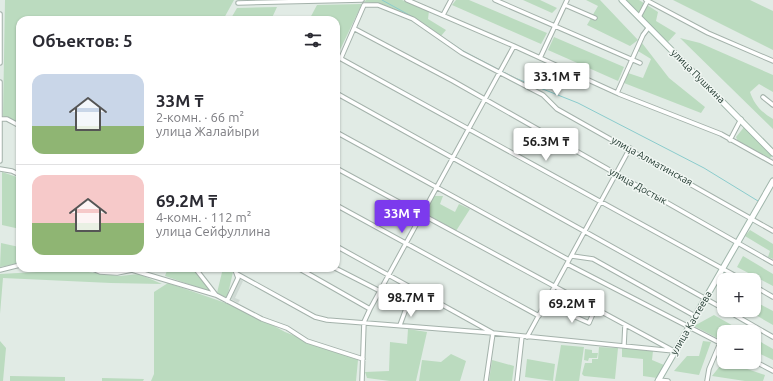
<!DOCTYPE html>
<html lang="ru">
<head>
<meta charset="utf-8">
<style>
	body { margin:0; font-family:Ubuntu,sans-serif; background:#f2f2f3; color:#2b2b33; height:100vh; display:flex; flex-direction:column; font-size:15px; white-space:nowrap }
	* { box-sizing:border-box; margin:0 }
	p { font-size:13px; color:#7c7c81 }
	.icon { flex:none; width:22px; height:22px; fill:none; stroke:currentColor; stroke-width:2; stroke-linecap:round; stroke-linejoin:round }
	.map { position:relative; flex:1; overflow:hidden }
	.side { position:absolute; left:16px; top:16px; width:324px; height:256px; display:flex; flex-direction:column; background:#fff; border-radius:12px; box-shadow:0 1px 3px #0004 }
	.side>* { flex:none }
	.controls { position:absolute; left:717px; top:273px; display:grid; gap:8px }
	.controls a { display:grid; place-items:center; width:44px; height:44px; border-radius:8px; background:#fff; box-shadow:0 1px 3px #0004; font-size:20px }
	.price { position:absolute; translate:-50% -34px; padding:0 9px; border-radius:4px; background:#fff; color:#222; font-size:13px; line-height:26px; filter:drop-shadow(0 1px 2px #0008) }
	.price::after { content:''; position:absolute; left:50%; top:24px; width:12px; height:9px; margin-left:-6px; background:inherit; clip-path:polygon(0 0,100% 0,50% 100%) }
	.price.active { background:#7c3aed; color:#fff }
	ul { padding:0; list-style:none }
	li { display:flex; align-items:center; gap:12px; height:100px; padding:0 16px }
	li+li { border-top:1px solid #e1e1e2 }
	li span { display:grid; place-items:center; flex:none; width:112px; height:80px; border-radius:12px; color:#555 }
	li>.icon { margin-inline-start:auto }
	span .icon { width:48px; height:48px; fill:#fffc; stroke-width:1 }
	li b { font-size:17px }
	h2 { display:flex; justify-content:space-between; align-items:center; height:48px; padding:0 16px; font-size:17px }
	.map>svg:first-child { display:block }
	.built { fill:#cfdad4 }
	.green { fill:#bbdbbf }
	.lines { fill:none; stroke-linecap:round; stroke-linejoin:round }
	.stream { stroke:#8bcccd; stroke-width:1 }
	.street-casing { stroke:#a4b2ab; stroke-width:5.5 }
	.secondary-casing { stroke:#a0b6ab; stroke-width:7 }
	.street { stroke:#fff; stroke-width:3.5 }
	.secondary { stroke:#fff; stroke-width:5 }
	.labels { text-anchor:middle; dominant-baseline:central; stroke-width:3; stroke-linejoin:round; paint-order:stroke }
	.street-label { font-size:10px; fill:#223a31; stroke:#f1f7f3 }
</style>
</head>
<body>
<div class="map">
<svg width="773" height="381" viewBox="0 0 773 381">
	<rect width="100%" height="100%" fill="#e1ebe5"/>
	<path class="built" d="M240 279 243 281 235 298 240 300 238 303 231 299Z"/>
	<path class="green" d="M5 0H234L223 20H20V125L3 116Z
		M366 0H402L429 11 428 19 446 30 441 36C418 20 392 4 364 2Z
		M456 0H469L547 33 541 44 452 5Z
		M523 0H540L557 8 552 13Z
		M586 0H600L638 40 630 46 587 25 598 6Z
		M625 0H639L658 12 656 21 676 33 668 42Z
		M673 0H750L773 11V50Z
		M362 4 338 54 336 53V20H309L317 5Z
		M277 7 271 20H230L237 8Z
		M554 37 624 67 618 81 548 50Z
		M680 38 700 43 773 75V92L759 84 750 92C754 104 761 112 773 119V129Z
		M642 43 669 78 705 107 701 113 624 83 628 73 643 78 651 59 638 51Z
		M745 126 773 155 769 159 738 142 736 137Z
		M2 172 20 178V229L2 225Z
		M434 196H443L440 204 455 212 459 204 470 209 456 231 425 213Z
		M750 230 773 244V259L768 257 770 251 745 236Z
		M1 243 19 247 20 246V263L0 267Z
		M743 256 773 274V286L737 267Z
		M111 268H151L110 271Z
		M168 268C198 268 196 268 211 292L165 276Z
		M223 268H234L227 298 217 293Z
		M73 270 120 276 139 274 162 284 111 283 3 278 0 314V274Z
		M168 283 243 309 285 332 358 360 356 381H151L154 374V292Z
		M754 301 773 311V325L747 310H754Z
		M714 315 744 332H724V336L721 340 694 326Z
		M408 329 427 332 416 381H390L367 378 365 372 389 371 390 342 407 344Z
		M754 338 773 349V360L754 351Z
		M0 341 6 348 3 381H0Z
		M703 341 711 342 699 375 674 371 687 356H699Z
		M561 345 584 347 579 381H555Z
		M599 347 618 348 615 379 584 376 582 374 585 363H592V359H598Z
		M622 348 653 351 652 360 664 365 657 378 643 376V359L622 357Z
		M585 349 592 350V353H598L597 358H589L588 361 584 360Z
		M451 354 466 361 460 381H419L422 360 441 362Z
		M527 359 555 364 553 381 525 377Z
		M492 360 514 366 512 381H489Z
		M724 361 765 375 763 381H745L712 376Z
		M10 376 65 377V381H10Z
		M102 378 144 379 143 381H102Z"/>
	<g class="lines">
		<path class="stream" d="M382 0 411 16
			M439 35 463 51 515 78 578 103 704 168 758 201"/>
		<g class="street-casing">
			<path id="street" d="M407 0 514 46 619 94 721 134 773 163
				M495 0 640 63
				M646 0 708 33 773 61
				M238 3 362 0
				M565 5 595 18
				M0 14V63
				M443 15 451 0
				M639 17 648 0
				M355 29 453 81 773 263
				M336 56 743 280
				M341 58 364 5H378L413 19 462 53 543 95 557 109 773 231
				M540 58 567 0
				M0 82V161
				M336 93 724 309
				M617 93 643 35 649 27
				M763 97 773 105
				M0 119H7L20 126
				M336 132 569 260
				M730 140 741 119
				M336 168 672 350
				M0 169 12 171 20 175
				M336 205 539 316
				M336 246 493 333 486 381
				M572 256 593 259 695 316
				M567 264 724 345
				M90 268 100 272 117 273 132 270 216 295
				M195 268 216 295 262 319 287 328 307 341 363 359
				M298 268 370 309
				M335 268 380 291
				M0 270 20 265
				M237 274 315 317 327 320 493 333 674 351
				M754 286 773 297
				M569 296 562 311 589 323 595 309
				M227 301 238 278 235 270 237 268
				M726 310 773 337
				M400 325 407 306
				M527 337 630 148
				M624 346 625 325
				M754 361 773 371
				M658 380 668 381
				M362 381 364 322 370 309 514 46
				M517 381 522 336
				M707 381 709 369 720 343"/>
		</g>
		<g class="secondary-casing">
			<path id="secondary" d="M622 0 773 153
				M658 381 773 181"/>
		</g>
		<use href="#street" class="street"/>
		<use href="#secondary" class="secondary"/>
	</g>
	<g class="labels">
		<g class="street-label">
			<text transform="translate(698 76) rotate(45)">улица Пушкина</text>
			<text transform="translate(652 161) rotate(29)">улица Алматинская</text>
			<text transform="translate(638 186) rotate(29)">улица Достык</text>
			<text transform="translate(691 323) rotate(-60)">улица Кастеева</text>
		</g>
	</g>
</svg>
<div class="controls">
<a>+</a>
<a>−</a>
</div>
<b class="price" style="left:557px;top:97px">33.1M ₸</b>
<b class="price" style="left:546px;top:162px">56.3M ₸</b>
<b class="price active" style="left:402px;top:234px">33M ₸</b>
<b class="price" style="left:411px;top:318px">98.7M ₸</b>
<b class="price" style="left:572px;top:324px">69.2M ₸</b>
<section class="side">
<h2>Объектов: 5<svg class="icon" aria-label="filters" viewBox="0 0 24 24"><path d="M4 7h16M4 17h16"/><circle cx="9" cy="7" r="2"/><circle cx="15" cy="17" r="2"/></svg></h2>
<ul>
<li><span style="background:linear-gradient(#c9d6e8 65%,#8fb573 0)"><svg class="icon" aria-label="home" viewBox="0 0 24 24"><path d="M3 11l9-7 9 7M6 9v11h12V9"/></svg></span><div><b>33M ₸</b><p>2-комн. · 66 m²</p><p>улица Жалайыри</p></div></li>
<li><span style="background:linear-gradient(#f6c9c9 60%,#8fb573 0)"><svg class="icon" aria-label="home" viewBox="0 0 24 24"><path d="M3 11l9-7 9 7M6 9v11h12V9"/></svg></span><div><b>69.2M ₸</b><p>4-комн. · 112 m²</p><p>улица Сейфуллина</p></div></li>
</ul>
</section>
</div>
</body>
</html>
